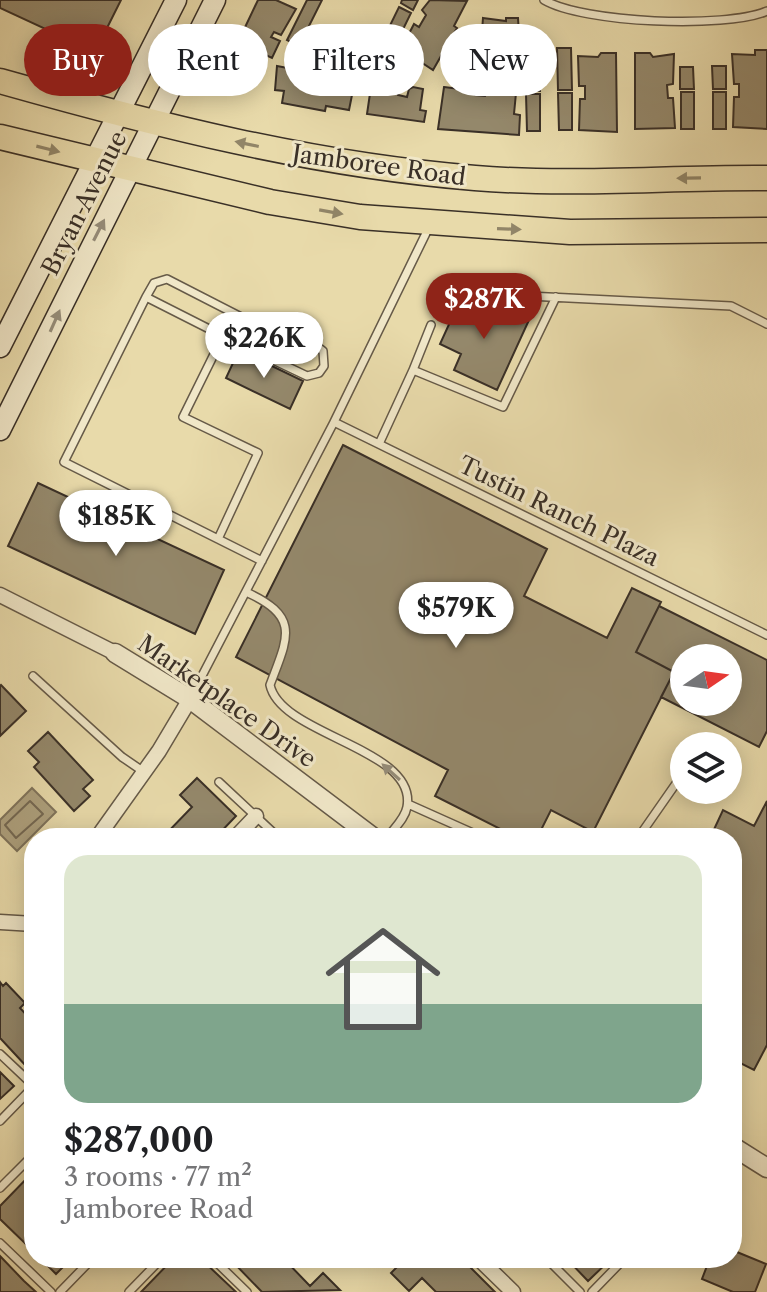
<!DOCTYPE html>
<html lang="en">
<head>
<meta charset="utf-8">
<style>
	body { margin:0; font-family:"Libre Caslon Text",serif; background:#f6f6f6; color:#202124; height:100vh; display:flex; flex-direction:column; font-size:30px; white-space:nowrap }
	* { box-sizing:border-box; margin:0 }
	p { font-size:26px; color:#757577 }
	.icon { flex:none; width:44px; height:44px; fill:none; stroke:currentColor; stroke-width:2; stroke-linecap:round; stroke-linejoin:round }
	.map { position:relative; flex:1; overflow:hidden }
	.drawer { position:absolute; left:24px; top:828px; width:718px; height:440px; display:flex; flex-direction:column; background:#fff; border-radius:32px; box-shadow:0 4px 20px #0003 }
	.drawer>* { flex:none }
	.hud { position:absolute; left:24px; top:24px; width:720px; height:72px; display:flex; gap:16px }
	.needle { width:52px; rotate:77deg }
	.fabs { position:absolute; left:670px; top:644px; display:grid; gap:16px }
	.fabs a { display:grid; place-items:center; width:72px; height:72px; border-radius:50%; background:#fff; box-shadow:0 4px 20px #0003; font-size:40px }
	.price { position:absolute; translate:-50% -68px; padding:0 18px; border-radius:28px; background:#fff; color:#222; font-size:26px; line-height:52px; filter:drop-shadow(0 2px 4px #0008) }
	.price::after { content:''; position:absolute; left:50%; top:48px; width:24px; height:18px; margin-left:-12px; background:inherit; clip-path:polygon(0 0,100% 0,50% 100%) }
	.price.active { background:#8f2418; color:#fff }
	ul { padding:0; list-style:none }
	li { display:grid; align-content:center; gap:16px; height:424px; padding:0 40px }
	li span { display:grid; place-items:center; height:248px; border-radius:24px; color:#555 }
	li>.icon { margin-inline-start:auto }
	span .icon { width:144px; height:144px; fill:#fffc; stroke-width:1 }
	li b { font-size:34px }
	.chip { padding:0 28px; border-radius:36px; background:#fff; box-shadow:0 4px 20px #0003; font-size:28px; line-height:72px }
	.chip.active { background:#8f2418; color:#fff }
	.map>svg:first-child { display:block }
	.water { fill:#ada07d; stroke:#7f735b; stroke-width:2 }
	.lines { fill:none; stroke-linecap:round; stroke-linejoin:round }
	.shore { stroke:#746852; stroke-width:2 }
	.building { fill:#94886b; stroke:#3a3027; stroke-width:2; fill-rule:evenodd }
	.service-casing { stroke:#665a48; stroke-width:10 }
	.minor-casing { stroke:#665a48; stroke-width:17 }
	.tertiary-casing { stroke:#665a48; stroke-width:21 }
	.secondary-casing { stroke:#3a3027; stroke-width:23 }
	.primary-casing { stroke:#3a3027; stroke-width:27 }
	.service { stroke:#f0e7c8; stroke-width:7 }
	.minor { stroke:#f0e7c8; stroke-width:14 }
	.tertiary { stroke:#f0e7c8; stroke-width:18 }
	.secondary { stroke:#f0e7c8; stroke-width:20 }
	.primary { stroke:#e8daaa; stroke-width:24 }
	.oneway { fill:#918568 }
	.oneway2 { fill:#958c78 }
	.labels { text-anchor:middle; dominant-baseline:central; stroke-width:6; stroke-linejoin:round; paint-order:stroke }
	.street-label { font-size:24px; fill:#3a3027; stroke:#f0e7c8 }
</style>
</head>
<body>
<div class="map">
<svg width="767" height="1292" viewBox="0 0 767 1292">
	<rect width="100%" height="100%" fill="#e8daaa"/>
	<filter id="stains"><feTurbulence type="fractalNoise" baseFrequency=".0025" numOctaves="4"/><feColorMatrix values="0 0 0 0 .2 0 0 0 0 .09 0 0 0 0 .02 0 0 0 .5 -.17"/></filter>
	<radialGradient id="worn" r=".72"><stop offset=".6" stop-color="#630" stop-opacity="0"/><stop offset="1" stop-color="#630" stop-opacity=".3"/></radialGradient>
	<path class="water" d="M32 788 56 812 17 851 0 834V820Z"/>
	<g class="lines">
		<path class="shore" d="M30 801 43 814 16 838 5 825Z"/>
	</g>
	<path class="building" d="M0 0H121L95 52 0 8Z
		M258 0H276L296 9 281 35 274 32 271 37 280 41 272 58 238 42Z
		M307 0H322L299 46 287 40Z
		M402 0H418L413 10 401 3Z
		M430 0 467 1 454 26 457 28 433 70 401 49 414 24 419 27 426 15 422 10Z
		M399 7 411 13 389 58 377 52Z
		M483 18 506 21V18H518L520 50H512V57H517L518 77 499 75V79H483V58H480Z
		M525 48H539L540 91H526Z
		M557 48H571L572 90H558Z
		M305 50 339 55 337 68 303 63Z
		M755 50H767V129L733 127 734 97H739V84H734L732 54 755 55Z
		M601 53H616L617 132 579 130 580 99H585V86H579L578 56 598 57Z
		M635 53H650L653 57 674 54 673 84 667 85 668 98H673L675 128 635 129Z
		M342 55 372 59 370 72 341 69Z
		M277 66 309 72 308 76 322 79 323 74 355 80 349 110 326 106 325 111 282 103 284 91 275 90Z
		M712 66H726V89H713Z
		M680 67H693L694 89H680Z
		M372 80 399 87 398 95 407 97 409 89 413 87 423 89 420 110 426 111 424 122 367 114Z
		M444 87 476 91 475 95 485 96 486 91 516 93 514 114 520 115 519 135 438 129Z
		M681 92H694V129H681Z
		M713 92H726V129H713Z
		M558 93H572V130H559Z
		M526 94H540V131H527Z
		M461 298 486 309 489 302 529 320 497 390 454 370 461 354 440 344Z
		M239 350 303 381 290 409 226 378Z
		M343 445 547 549 524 596 607 638 632 588 661 602 636 652 674 672 593 832 551 810 537 838H518L435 796 448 770 236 657Z
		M38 483 224 570 195 634 8 546Z
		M659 606 767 660V731L759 747 661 697 674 672 636 652ZM684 658H728V702H684Z
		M1 685 26 711 0 736V686Z
		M48 732 93 780 83 789 90 796 74 811 34 767 39 762 28 751Z
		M197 778 236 816 215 838H162L192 807 180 795Z
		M767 801V1045L754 1070 732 1059V838H710L723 810 754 826Z
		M0 982 3 986 6 983 25 1003 20 1008 34 1023V1060L27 1067 0 1038Z
		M0 1072 14 1086 0 1099Z
		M34 1171V1252L0 1219V1206Z
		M732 1250 766 1264 755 1292H733L702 1279 710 1258H732Z
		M0 1256 24 1281 36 1292H0Z
		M40 1258H72L56 1274Z
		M174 1258H200L236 1292H141Z
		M229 1258H283L310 1286 323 1273 340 1290 262 1292Z
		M406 1258H461L495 1292H436L422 1278 409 1291 391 1273Z
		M566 1258H612L588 1281Z"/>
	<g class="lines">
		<g class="service-casing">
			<path id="service" d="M544 0C583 23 725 29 767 11
				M430 225 334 422 767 635
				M146 297 154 283 167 279 282 338 314 344 323 351 324 366 319 373 307 376 223 336
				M437 313C445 299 451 293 468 293L731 306 767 324
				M413 370 431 325
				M379 444 413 370 503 407 556 297
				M218 539 258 453 183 417 223 336 146 297 64 462 262 561
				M246 592C301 617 288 637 270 685 281 736 418 748 407 807 405 819 394 828 387 838
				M33 676 122 757 144 772
				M191 697 334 422
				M219 782 279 838
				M408 804 484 838
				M638 838 684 772
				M0 1054 34 1086 0 1121
				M0 1188 34 1154
				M0 1243 51 1292
				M212 1258 247 1292
				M546 1258 580 1292
				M386 1260 388 1258
				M60 1292 93 1258
				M129 1292 162 1258
				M592 1292 625 1258"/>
		</g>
		<g class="minor-casing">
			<path id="minor" d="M0 595 115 653
				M97 838 159 751 190 699
				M235 838 256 816
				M0 922 34 924
				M34 928V946
				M478 1258 513 1292"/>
		</g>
		<g class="tertiary-casing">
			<path id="tertiary" d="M115 653 190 699 374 838
				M732 1146 767 1168"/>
		</g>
		<g class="secondary-casing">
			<path id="secondary" d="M0 347 176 0
				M0 430 215 0"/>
		</g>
		<g class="primary-casing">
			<path id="primary" d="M0 81C156 125 313 165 475 178 572 186 670 177 767 178
				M0 137 270 202 360 217 570 232 767 230"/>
		</g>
		<use href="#service" class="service"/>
		<use href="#minor" class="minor"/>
		<use href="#tertiary" class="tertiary"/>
		<use href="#secondary" class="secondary"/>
		<use href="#primary" class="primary"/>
	</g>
	<defs><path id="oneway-solid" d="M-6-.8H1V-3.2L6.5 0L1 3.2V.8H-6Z" transform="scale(2)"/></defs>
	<g class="oneway">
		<use href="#oneway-solid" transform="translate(247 144) rotate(-168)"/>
		<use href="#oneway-solid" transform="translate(48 149) rotate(14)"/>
		<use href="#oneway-solid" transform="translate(689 178) rotate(179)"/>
		<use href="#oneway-solid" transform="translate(331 212) rotate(10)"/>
		<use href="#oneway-solid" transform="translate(509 229) rotate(2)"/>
	</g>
	<g class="oneway2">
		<use href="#oneway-solid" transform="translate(99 230) rotate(-63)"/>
		<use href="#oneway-solid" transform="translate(55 321) rotate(-66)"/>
		<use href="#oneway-solid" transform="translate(391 772) rotate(-138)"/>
	</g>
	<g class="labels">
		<g class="street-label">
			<text transform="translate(379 165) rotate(8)">Jamboree Road</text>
			<text transform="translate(84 203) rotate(-63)">Bryan Avenue</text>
			<text transform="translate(559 511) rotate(26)">Tustin Ranch Plaza</text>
			<text transform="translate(227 701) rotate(35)">Marketplace Drive</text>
		</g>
	</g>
	<rect width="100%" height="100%" filter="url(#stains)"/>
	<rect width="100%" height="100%" fill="url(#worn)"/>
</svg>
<div class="fabs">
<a><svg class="needle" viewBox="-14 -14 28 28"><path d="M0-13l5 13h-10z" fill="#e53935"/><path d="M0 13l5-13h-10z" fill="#757577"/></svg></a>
<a><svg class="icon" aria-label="layers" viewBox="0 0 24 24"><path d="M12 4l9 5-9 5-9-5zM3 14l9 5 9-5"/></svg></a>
</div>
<b class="price active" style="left:484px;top:341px">$287K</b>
<b class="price" style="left:264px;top:380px">$226K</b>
<b class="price" style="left:116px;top:558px">$185K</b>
<b class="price" style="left:456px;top:650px">$579K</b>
<div class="hud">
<a class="chip active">Buy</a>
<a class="chip">Rent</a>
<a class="chip">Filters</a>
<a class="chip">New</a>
</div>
<section class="drawer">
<ul>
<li><span style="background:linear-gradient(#dfe7d0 60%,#7fa58c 0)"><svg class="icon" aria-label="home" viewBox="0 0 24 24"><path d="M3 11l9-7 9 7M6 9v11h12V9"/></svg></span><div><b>$287,000</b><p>3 rooms · 77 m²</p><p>Jamboree Road</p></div></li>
</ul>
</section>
</div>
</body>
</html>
